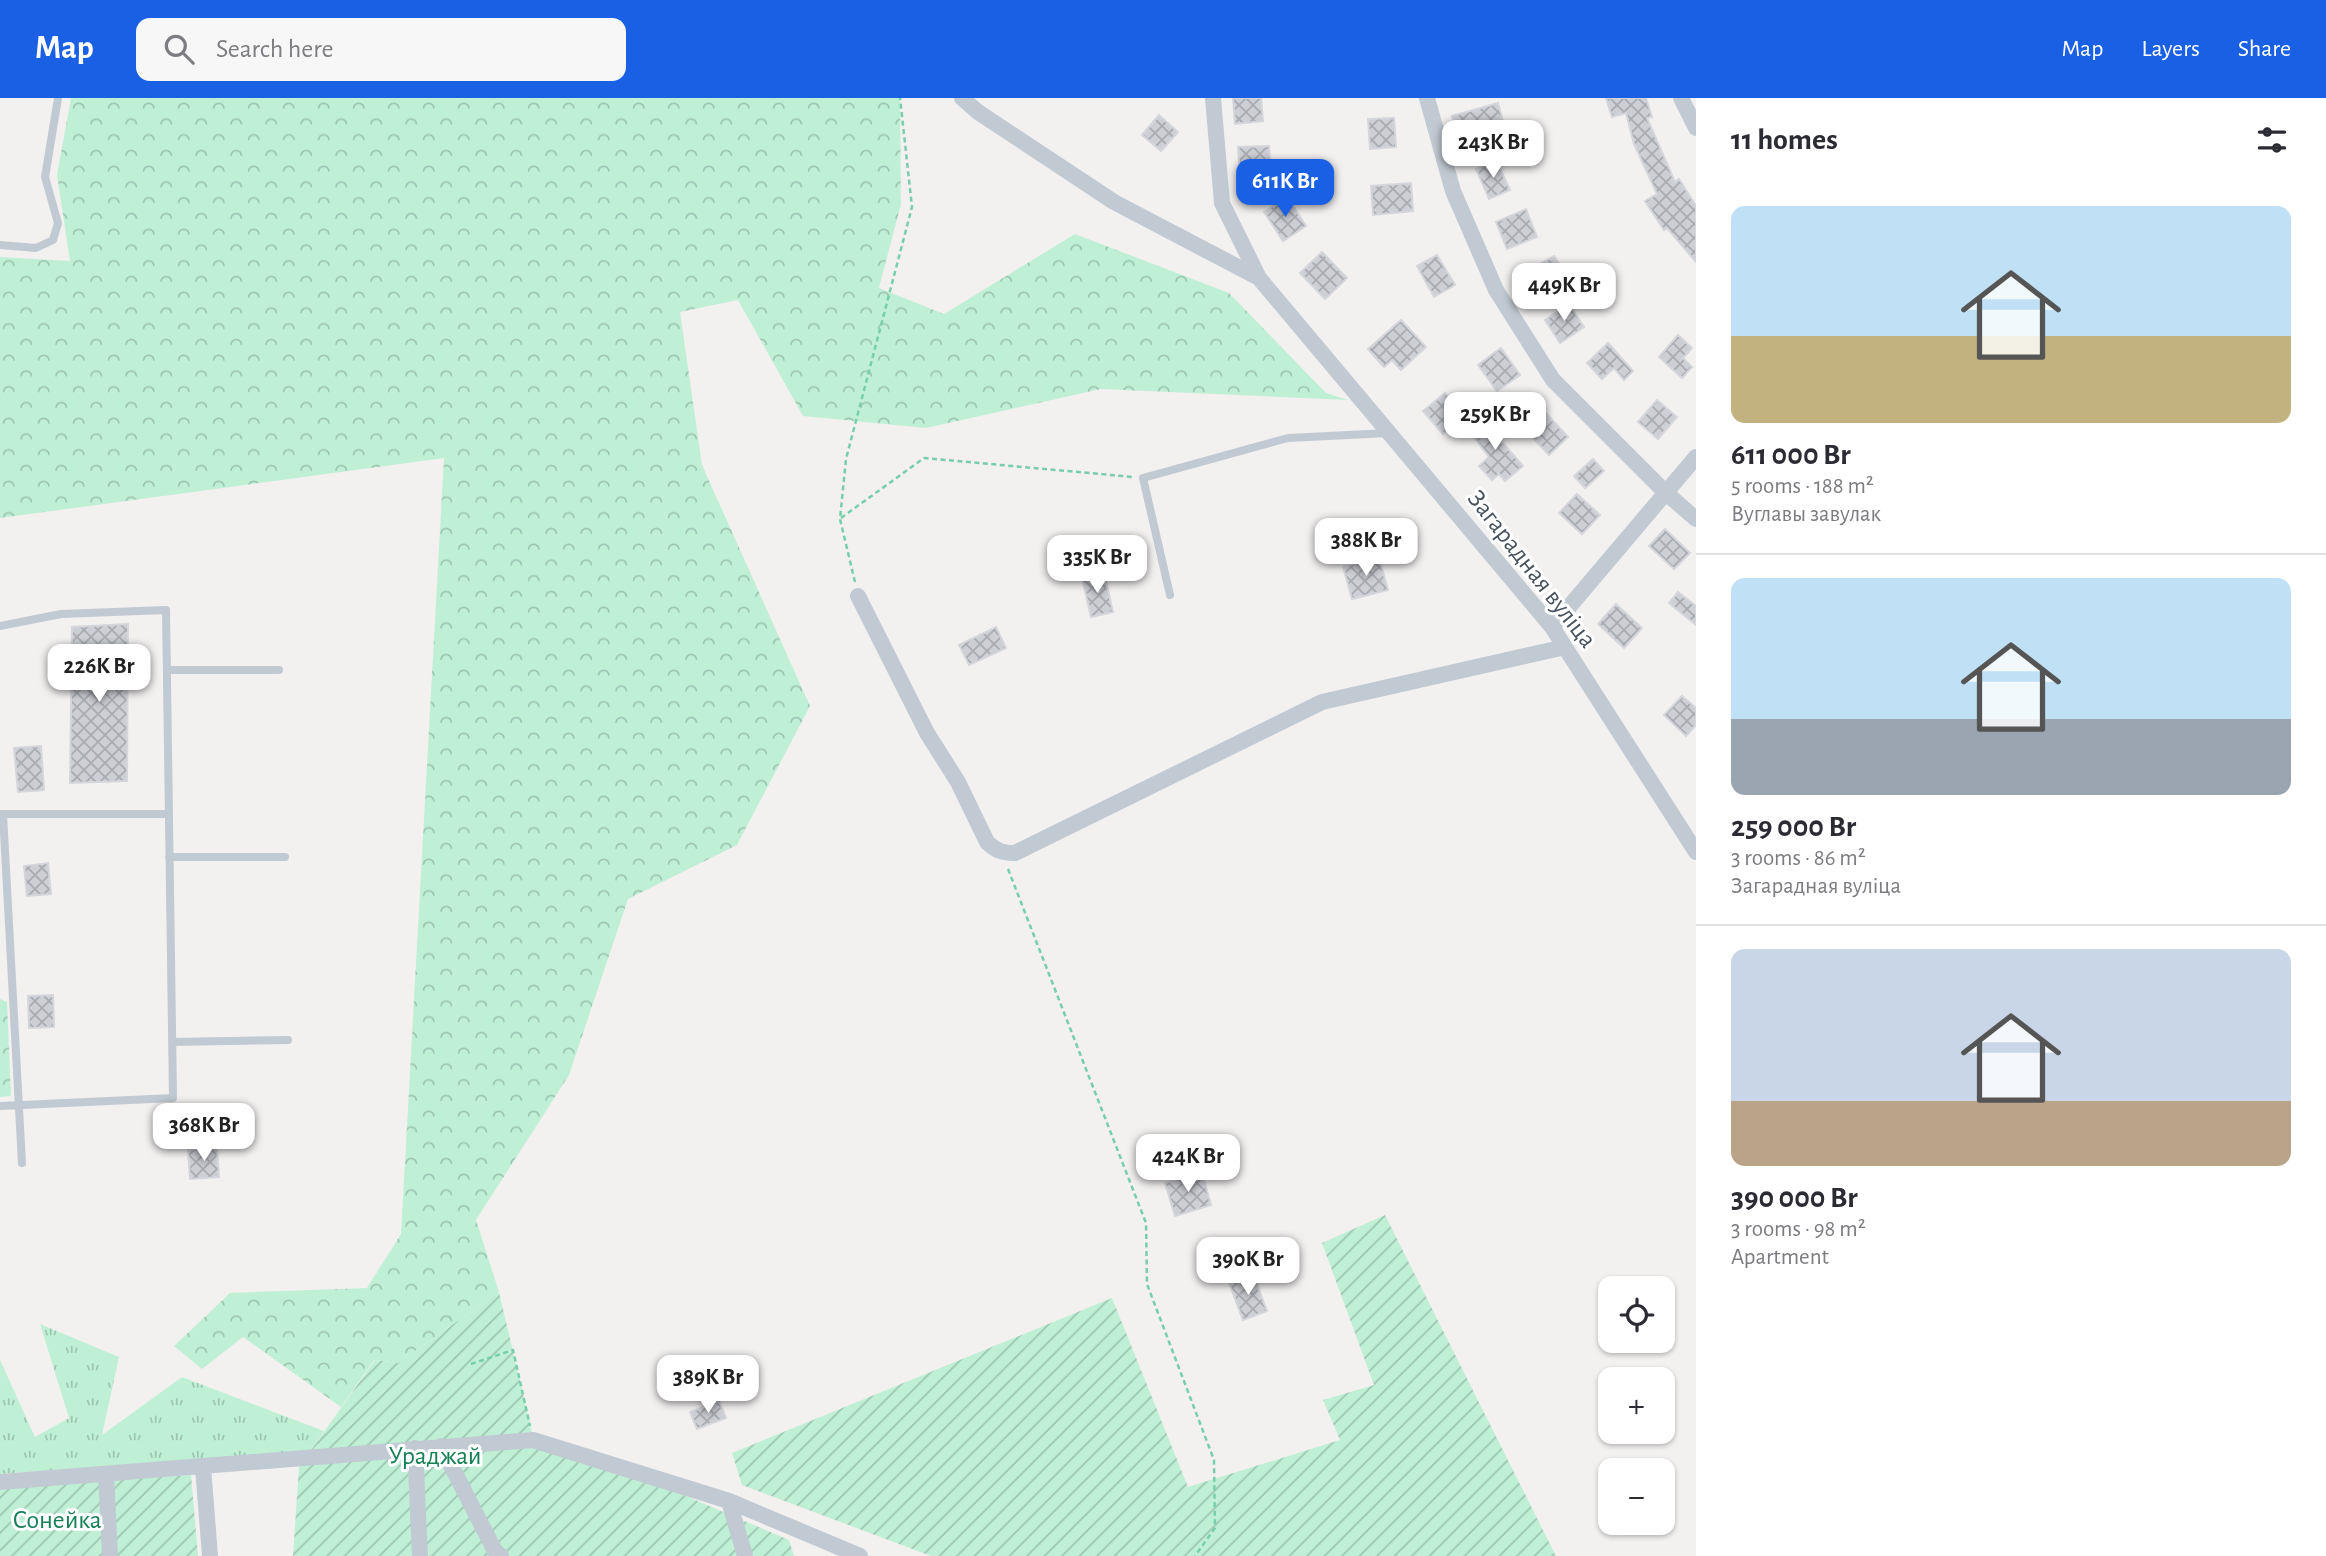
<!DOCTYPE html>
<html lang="en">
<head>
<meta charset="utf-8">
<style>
	body { margin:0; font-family:"Alegreya Sans",sans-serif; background:#f7f7f7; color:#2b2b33; height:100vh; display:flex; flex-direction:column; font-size:26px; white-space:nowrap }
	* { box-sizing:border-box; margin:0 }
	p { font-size:23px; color:#7c7c81 }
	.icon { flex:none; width:38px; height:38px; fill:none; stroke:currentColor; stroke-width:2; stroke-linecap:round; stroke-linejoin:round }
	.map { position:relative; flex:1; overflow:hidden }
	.details { display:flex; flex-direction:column; background:#fff; width:630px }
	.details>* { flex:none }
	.buttons { position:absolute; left:1598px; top:1178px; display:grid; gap:14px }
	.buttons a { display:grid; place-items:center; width:77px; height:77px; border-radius:14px; background:#fff; box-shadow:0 2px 5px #0004; font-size:35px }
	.price { position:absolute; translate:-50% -60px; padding:0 16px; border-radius:14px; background:#fff; color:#222; font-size:23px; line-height:46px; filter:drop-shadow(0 2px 4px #0008) }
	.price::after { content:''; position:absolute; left:50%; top:42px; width:21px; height:16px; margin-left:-10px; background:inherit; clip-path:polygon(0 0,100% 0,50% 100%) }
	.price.on { background:#1960e4; color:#fff }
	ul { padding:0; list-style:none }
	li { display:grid; align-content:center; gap:14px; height:371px; padding:0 35px }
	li+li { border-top:2px solid #e1e1e2 }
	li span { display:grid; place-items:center; height:217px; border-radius:14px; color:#555 }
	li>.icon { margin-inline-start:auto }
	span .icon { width:126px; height:126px; fill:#fffc; stroke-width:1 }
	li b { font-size:30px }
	h2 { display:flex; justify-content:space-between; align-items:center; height:84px; padding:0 35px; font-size:30px }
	header { display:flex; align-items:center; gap:42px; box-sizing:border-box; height:98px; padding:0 35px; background:#1960e4; color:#fff }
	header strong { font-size:33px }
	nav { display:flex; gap:38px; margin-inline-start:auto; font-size:24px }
	.search { width:490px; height:63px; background:#f7f7f7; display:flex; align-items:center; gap:18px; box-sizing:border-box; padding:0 24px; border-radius:14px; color:#7c7c81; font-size:26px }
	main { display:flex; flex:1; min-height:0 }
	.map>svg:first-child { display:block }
	.grass { fill:url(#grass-tufts) }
	.forest { fill:url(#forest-crowns) }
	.garden { fill:url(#garden-furrows) }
	.building { fill:url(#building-cross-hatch); stroke:#d4d6db; stroke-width:2 }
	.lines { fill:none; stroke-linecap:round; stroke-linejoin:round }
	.path { stroke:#77ceaa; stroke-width:2.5; stroke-dasharray:5 3.5; stroke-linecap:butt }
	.lane { stroke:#c1c9d2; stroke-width:8 }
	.street { stroke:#c1c9d2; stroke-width:16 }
	.labels { text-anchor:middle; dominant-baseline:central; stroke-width:6; stroke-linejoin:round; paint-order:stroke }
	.street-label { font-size:26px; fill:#48525e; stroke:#fff }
	.park-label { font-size:26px; fill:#178055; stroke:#fff }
</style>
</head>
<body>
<header>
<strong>Map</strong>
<div class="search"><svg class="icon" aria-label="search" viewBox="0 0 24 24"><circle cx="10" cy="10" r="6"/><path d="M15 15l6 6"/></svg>Search here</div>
<nav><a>Map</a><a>Layers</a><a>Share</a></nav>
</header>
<main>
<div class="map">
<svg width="1696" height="1458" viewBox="0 0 1696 1458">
	<defs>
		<pattern id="grass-tufts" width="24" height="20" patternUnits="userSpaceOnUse" patternTransform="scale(1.75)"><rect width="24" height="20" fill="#bff0d6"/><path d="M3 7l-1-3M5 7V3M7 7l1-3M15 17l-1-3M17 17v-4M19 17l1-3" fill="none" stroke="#9dc5b1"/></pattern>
		<pattern id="forest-crowns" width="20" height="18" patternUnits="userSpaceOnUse" patternTransform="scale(1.75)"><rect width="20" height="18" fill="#bff0d6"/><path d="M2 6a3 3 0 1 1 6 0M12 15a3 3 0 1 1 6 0" fill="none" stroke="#9dc5b1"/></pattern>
		<pattern id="garden-furrows" width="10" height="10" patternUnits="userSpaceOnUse" patternTransform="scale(1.75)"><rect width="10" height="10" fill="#bff0d6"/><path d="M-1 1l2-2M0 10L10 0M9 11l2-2" fill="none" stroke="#9dc5b1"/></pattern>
		<pattern id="building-cross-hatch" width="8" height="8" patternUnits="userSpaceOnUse" patternTransform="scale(1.75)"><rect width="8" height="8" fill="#cdcfd5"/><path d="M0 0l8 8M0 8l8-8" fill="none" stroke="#a8abb0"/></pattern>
	</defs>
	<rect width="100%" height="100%" fill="#f3f0f0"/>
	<path class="grass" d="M40 1226 119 1259 102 1337 182 1279 324 1333 310 1353 0 1376V1262L35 1339 69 1320Z"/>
	<path class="forest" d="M71 0H900L901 106 879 190 944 216 1075 136 1229 195 1326 295 1348 302 1101 291 926 330 803 318 738 202 680 214 702 367 810 608 737 747 628 801 569 977 476 1122 499 1194 398 1265 374 1262 341 1309 243 1239 202 1271 174 1248 230 1195 367 1190 401 1136 444 360 0 420V159L70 163 57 77Z
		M0 901 7 904 11 998 0 999Z"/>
	<path class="garden" d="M1385 1117 1556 1458H931L742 1387 732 1355 1112 1200 1188 1389 1340 1342 1323 1302 1374 1287 1322 1145Z
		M499 1194 535 1347 571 1349 789 1442 794 1458H293L299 1369 375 1262 398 1265Z
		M191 1377 198 1458H0V1390Z"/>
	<path class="building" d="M1233 0H1261L1263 23 1235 26Z
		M1606 0H1646L1652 19 1647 20 1675 84 1679 81 1696 108V164L1667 130 1664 132 1645 103 1657 96 1634 46 1626 15 1612 19Z
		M1498 5 1507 38 1461 50 1452 18Z
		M1159 17 1178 34 1161 53 1142 37Z
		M1394 20 1396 49 1370 51 1368 21Z
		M1269 48 1271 76 1240 78 1238 49Z
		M1496 62 1510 92 1489 101 1476 71Z
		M1411 85 1413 113 1373 117 1371 88Z
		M1287 99 1306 128 1283 143 1264 114Z
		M1526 111 1537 139 1507 151 1496 124Z
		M1322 154 1347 180 1325 201 1300 175Z
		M1437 157 1455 187 1434 199 1417 168Z
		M1554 158 1569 182 1534 202 1520 177Z
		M1569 206 1584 229 1560 245 1545 222Z
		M1401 222 1426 249 1401 272 1392 262 1384 269 1368 251Z
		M1678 237 1692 250 1683 260 1692 269 1682 280 1659 259Z
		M1608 245 1633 273 1624 282 1614 270 1602 281 1587 265Z
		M1501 250 1520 277 1497 293 1478 267Z
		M1445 295 1464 318 1443 336 1423 313Z
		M1657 302 1677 319 1658 341 1638 324Z
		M1546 315 1568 339 1549 357 1526 333Z
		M1489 319 1498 331 1494 335 1523 368 1505 383 1499 376 1492 382 1479 368 1489 359 1470 334Z
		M1593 361 1604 373 1585 390 1574 378Z
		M1577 396 1600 417 1582 436 1559 415Z
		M1665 431 1690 455 1674 471 1649 448Z
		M1379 459 1388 492 1352 501 1343 469Z
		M1104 475 1113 514 1091 519 1082 480Z
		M1678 494 1696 508V527L1669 505Z
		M1616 506 1642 530 1624 550 1598 526Z
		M128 526 127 683 70 685 72 529Z
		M996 529 1006 550 969 567 959 547Z
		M1682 598 1696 610V627L1686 638 1664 617Z
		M41 648 44 692 18 694 14 650Z
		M48 765 51 796 27 798 24 768Z
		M53 897 54 929 29 930 28 898Z
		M217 1049 219 1079 190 1081 188 1052Z
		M1202 1074 1211 1107 1175 1118 1165 1085Z
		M1253 1176 1267 1213 1243 1222 1229 1185Z
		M719 1303 726 1320 697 1331 690 1314Z"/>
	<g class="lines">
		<path class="path" d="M841 420 924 360 1133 379
			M855 484 840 421 846 361 912 109 900 0
			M1008 771 1146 1125 1147 1186 1214 1362 1215 1430 1195 1458
			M471 1266 513 1252 530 1328"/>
		<path class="lane" d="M0 147 36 150 53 142 58 125 45 79 58 0
			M1170 497 1143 380 1288 340 1389 335
			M0 528 61 516 166 512 173 1000 0 1008
			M167 572H279
			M0 716H169
			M3 716 22 1065
			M169 759H285
			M172 944 288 942"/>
		<path class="street" d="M962 0 978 14 1114 104 1259 180 1552 529 1696 754
			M1213 0 1222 105 1259 180
			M1427 0 1453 93 1496 192 1553 282 1665 394 1696 421
			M1681 0 1696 30
			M858 498 927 635 958 684 987 744C996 753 1003 755 1015 755L1322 604 1565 549
			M1552 529 1696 359
			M441 1348 495 1453 501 1458
			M415 1350 420 1458
			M203 1369 210 1458
			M106 1376 110 1458
			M0 1384 533 1342 729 1403 860 1458
			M729 1403 745 1458"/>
	</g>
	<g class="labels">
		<g class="street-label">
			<text transform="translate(1532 471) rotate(52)">Загарадная вуліца</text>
		</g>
		<g class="park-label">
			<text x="435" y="1358">Ураджай</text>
			<text x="57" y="1422">Сонейка</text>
		</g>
	</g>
</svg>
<div class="buttons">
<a><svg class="icon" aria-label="locate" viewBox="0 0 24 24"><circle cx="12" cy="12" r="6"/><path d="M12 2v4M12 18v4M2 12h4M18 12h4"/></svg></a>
<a>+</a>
<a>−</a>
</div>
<b class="price" style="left:1493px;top:82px">243K Br</b>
<b class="price on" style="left:1285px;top:121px">611K Br</b>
<b class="price" style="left:1564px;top:225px">449K Br</b>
<b class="price" style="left:1495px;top:354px">259K Br</b>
<b class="price" style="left:1366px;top:480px">388K Br</b>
<b class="price" style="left:1097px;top:497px">335K Br</b>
<b class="price" style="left:99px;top:606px">226K Br</b>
<b class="price" style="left:204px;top:1065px">368K Br</b>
<b class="price" style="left:1188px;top:1096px">424K Br</b>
<b class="price" style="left:1248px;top:1199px">390K Br</b>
<b class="price" style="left:708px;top:1317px">389K Br</b>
</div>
<section class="details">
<h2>11 homes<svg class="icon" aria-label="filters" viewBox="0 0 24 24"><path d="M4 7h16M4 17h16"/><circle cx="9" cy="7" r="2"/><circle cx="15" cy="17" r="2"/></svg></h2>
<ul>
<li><span style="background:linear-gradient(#bfe0f5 60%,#c2b280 0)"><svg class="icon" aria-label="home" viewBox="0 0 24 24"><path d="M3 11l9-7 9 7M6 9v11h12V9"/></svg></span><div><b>611 000 Br</b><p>5 rooms · 188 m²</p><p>Вуглавы завулак</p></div></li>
<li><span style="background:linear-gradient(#bfe0f5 65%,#9aa5b1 0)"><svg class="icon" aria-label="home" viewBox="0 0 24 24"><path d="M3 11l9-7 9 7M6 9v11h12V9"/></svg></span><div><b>259 000 Br</b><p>3 rooms · 86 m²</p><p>Загарадная вуліца</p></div></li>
<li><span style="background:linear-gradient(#c9d6e8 70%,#b9a48a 0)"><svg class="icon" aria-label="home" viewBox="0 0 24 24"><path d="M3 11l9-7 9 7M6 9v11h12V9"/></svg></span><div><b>390 000 Br</b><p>3 rooms · 98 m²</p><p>Apartment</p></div></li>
</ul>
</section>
</main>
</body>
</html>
